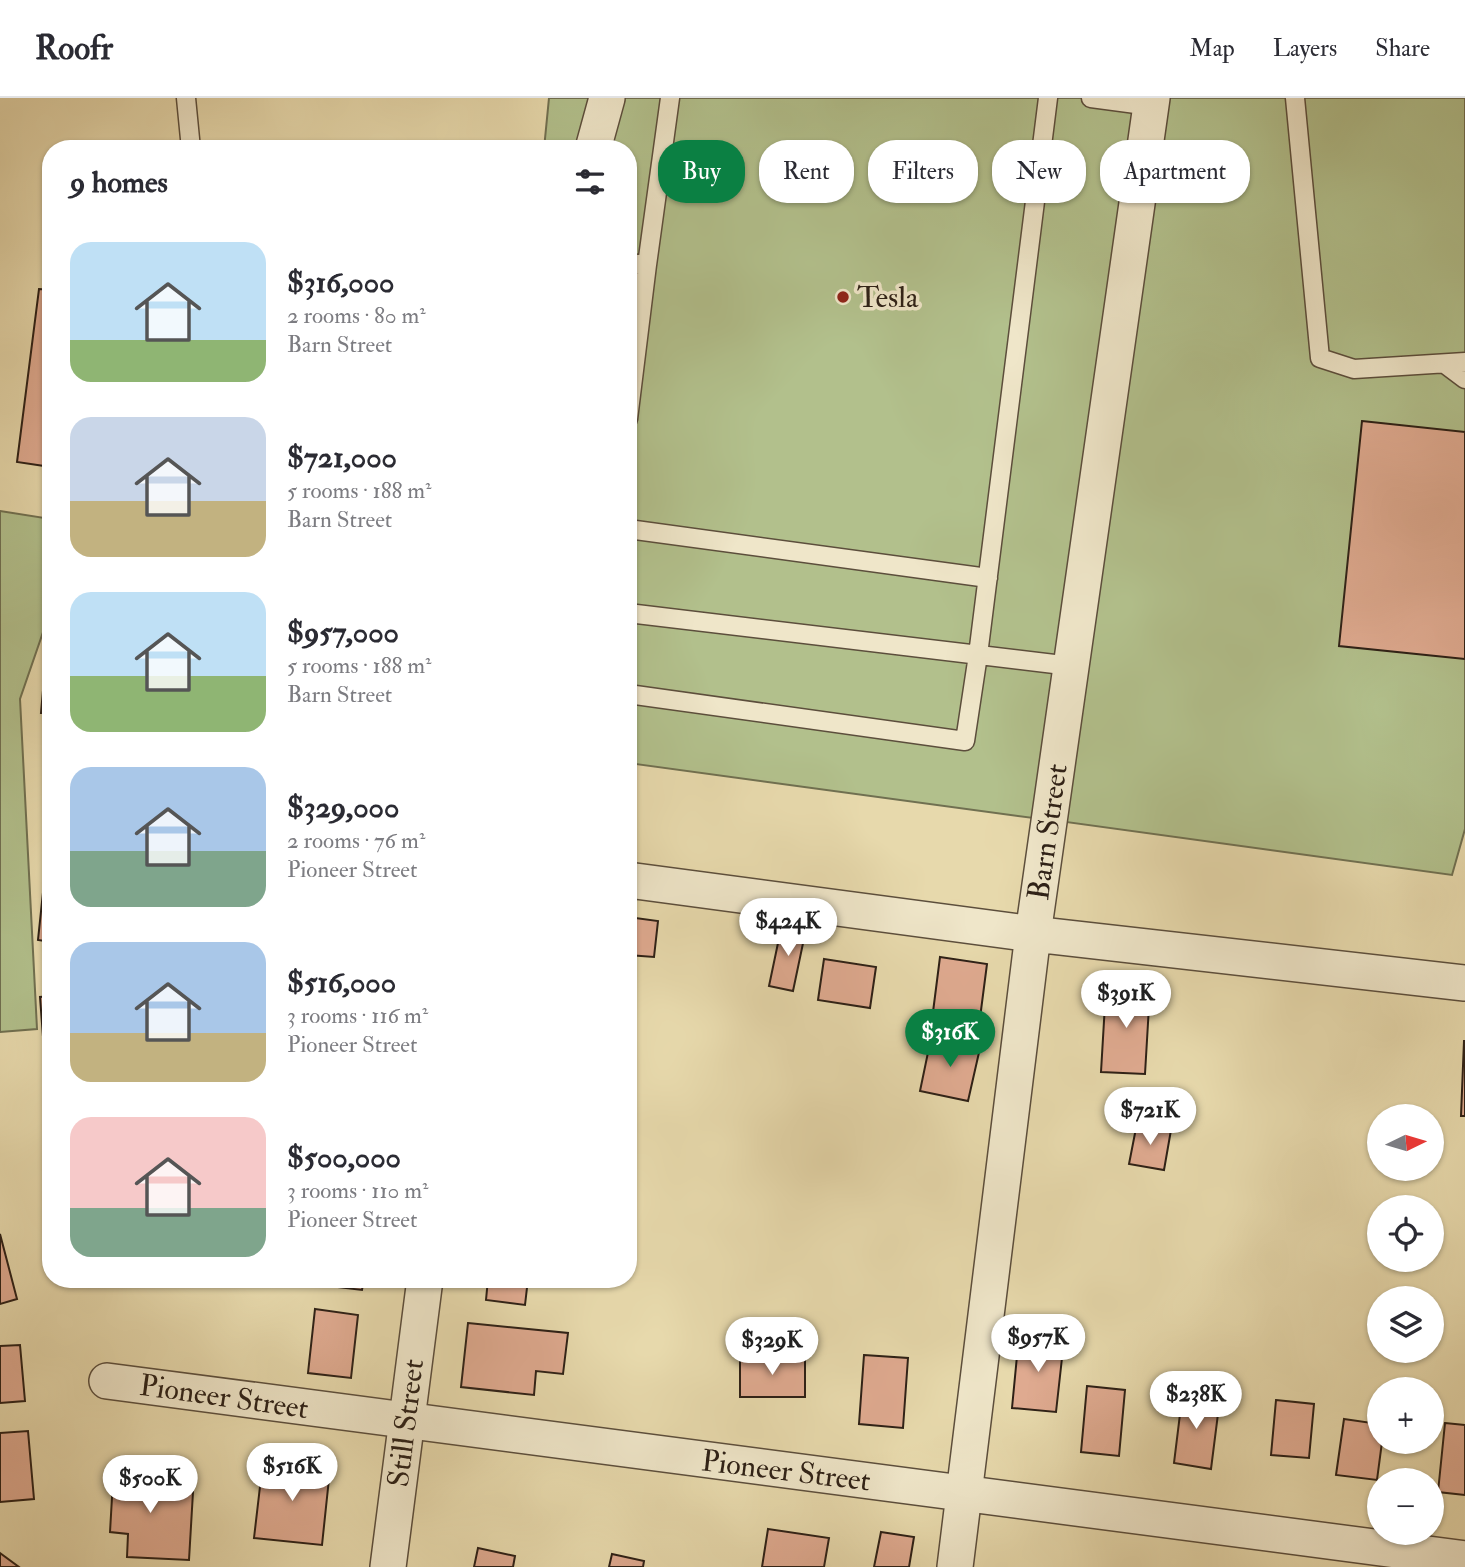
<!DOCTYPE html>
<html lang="en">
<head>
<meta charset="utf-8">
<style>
	body { margin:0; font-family:"IM FELL Double Pica",serif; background:#f7f7f7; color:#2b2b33; height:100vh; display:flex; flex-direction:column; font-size:26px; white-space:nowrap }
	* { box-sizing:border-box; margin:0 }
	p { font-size:23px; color:#7c7c81 }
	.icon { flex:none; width:38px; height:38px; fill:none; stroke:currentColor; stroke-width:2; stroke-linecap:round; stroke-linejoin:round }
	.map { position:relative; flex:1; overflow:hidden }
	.details { position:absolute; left:42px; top:42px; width:595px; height:1148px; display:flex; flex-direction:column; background:#fff; border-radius:28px; box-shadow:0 2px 5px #0004 }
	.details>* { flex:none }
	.hud { position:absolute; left:658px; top:42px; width:665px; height:63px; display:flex; gap:14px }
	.needle { width:46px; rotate:85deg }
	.controls { position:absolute; left:1367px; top:1006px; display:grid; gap:14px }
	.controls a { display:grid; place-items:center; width:77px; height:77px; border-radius:50%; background:#fff; box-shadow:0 2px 5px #0004; font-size:35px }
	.price { position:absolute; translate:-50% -60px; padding:0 16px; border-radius:24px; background:#fff; color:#222; font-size:23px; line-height:46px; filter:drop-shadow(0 2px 4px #0008) }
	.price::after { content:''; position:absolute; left:50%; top:42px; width:21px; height:16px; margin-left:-10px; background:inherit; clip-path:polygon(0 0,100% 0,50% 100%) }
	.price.selected { background:#0b8043; color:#fff }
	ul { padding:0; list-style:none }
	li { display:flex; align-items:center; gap:21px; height:175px; padding:0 28px }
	li span { display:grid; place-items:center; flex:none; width:196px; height:140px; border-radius:21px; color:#555 }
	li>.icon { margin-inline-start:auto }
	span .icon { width:84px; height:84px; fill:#fffc; stroke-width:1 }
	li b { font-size:30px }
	h2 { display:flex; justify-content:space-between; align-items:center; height:84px; padding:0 28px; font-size:30px }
	.tag { padding:0 24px; border-radius:28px; background:#fff; box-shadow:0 2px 5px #0004; font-size:24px; line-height:63px }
	.tag.selected { background:#0b8043; color:#fff }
	header { display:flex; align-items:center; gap:42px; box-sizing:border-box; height:98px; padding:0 35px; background:#fff; border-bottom:2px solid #e1e1e2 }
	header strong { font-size:33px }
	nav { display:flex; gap:38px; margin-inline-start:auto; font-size:24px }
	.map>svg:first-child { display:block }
	.green { fill:#b2c08c; stroke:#707051; stroke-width:2 }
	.building { fill:#dfaa90; stroke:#2d2016; stroke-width:2 }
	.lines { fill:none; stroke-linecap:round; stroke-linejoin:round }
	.lane-casing { stroke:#5c4e3c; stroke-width:21 }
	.street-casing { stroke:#5c4e3c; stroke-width:38 }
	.lane { stroke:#efe6c9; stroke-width:18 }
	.street { stroke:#efe6c9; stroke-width:35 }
	.poi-dot { fill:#8f2418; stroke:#efe6c9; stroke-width:2.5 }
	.labels { text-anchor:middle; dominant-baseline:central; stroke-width:7; stroke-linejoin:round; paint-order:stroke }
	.poi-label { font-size:30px; fill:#2d2016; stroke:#efe6c9; text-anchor:start }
	.street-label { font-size:30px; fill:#2d2016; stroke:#efe6c9 }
</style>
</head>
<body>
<header>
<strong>Roofr</strong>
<nav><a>Map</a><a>Layers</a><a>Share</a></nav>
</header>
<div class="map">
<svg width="1465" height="1469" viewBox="0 0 1465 1469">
	<rect width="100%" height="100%" fill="#e7d9ac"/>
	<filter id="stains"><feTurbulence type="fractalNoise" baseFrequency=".00286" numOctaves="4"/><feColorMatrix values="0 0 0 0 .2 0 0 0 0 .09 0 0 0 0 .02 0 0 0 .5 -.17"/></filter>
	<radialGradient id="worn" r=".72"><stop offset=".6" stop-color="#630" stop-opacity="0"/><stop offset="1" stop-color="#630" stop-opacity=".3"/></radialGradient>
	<path class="green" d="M549 0H1135L1033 720 628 665V51H544Z
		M1169 0H1465V731L1452 777 1066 724Z
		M0 413 51 421V511L20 601 37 931 0 934Z"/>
	<path class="building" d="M39 191 51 192V369L17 364Z
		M1362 323 1465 334V561L1339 548Z
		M48 536 51 537V615H41Z
		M46 766H51V844L38 842Z
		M628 819 658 823 654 859 628 857Z
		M782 826 806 831 793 893 769 888Z
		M940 859 987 866 980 920 933 914Z
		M824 861 876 869 870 910 818 902Z
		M1106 889 1150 891 1145 976 1101 974Z
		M51 898V965H45L40 899Z
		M931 940 980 950 968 1003 920 993Z
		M1464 943H1465V1018H1461Z
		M1137 1025 1171 1032 1164 1072 1129 1066Z
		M0 1136 17 1201 0 1206Z
		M304 1181H364L362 1192 303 1185Z
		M488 1181H528L525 1207 486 1202Z
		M315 1211 358 1217 351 1280 308 1275Z
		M468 1225 568 1235 563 1276 536 1273 534 1297 461 1289Z
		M1019 1237 1064 1242 1056 1314 1012 1310Z
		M20 1247 25 1303 0 1305V1248Z
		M864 1257 908 1260 903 1330 859 1326Z
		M740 1259H805V1299H740Z
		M1087 1288 1125 1292 1119 1358 1081 1354Z
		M1183 1292 1205 1295 1204 1307 1219 1308 1211 1371 1174 1365Z
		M1276 1302 1314 1306 1309 1360 1271 1357Z
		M1344 1321 1379 1326V1344H1382L1377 1382 1336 1377Z
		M1445 1325 1465 1327V1397L1438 1394Z
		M28 1333 34 1401 0 1404V1335Z
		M263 1363 330 1371 322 1447 254 1440Z
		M114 1365 152 1367 150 1391 193 1394 189 1462 127 1459 128 1436 110 1434Z
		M768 1431 829 1440 824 1469H762Z
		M881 1434 914 1439 909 1469H874Z
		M478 1450 515 1458 513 1469H474Z
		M0 1455 19 1469H0Z
		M612 1456 644 1463 643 1469H609Z"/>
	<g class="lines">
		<g class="lane-casing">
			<path id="lane" d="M186 0 191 51
				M1091 0 1151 8
				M1295 0 1320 260 1354 271 1465 264
				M628 165 647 167 670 0
				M1445 266 1465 281
				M628 321 647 167
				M628 431 988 480
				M628 515 1071 568
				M628 596 965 643 978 557 1048 0"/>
		</g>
		<g class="street-casing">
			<path id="street" d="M593 51 607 0
				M628 782 1033 836 1465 885
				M107 1283 1465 1461
				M388 1469 425 1181
				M955 1469 1033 836 1152 0"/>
		</g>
		<use href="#lane" class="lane"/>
		<use href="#street" class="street"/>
	</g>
	<circle class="poi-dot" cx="843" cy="199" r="7"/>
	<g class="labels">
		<g class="poi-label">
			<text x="857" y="199">Tesla</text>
		</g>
		<g class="street-label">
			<text transform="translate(1048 734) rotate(-82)">Barn Street</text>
			<text transform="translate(224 1299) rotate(8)">Pioneer Street</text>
			<text transform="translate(406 1325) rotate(-83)">Still Street</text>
			<text transform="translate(786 1373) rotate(7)">Pioneer Street</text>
		</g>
	</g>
	<rect width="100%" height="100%" filter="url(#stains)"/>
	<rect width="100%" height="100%" fill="url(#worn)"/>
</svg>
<div class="controls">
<a><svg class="needle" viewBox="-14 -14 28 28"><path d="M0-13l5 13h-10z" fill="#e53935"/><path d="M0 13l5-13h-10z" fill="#7c7c81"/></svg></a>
<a><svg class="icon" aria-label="locate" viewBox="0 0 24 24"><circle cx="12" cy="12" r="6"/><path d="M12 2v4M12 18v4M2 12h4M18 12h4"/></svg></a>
<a><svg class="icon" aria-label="layers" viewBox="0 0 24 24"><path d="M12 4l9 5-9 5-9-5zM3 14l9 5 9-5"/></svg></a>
<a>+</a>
<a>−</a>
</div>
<b class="price" style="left:788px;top:860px">$424K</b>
<b class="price" style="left:1126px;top:932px">$391K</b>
<b class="price selected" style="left:950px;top:971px">$316K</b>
<b class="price" style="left:1150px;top:1049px">$721K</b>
<b class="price" style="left:1038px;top:1276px">$957K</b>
<b class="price" style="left:772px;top:1279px">$329K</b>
<b class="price" style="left:1196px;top:1333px">$238K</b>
<b class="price" style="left:292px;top:1405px">$516K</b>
<b class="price" style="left:150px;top:1417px">$500K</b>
<div class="hud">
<a class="tag selected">Buy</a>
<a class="tag">Rent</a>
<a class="tag">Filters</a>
<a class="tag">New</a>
<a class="tag">Apartment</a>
</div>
<section class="details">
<h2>9 homes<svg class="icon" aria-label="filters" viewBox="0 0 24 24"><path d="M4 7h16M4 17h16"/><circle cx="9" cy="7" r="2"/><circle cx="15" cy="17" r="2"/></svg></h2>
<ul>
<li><span style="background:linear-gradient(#bfe0f5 70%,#8fb573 0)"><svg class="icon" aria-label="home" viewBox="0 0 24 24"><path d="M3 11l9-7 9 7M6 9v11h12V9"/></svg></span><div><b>$316,000</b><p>2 rooms · 80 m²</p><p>Barn Street</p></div></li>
<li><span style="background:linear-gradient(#c9d6e8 60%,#c2b280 0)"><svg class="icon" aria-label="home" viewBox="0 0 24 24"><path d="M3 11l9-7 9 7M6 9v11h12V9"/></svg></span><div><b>$721,000</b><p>5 rooms · 188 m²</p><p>Barn Street</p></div></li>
<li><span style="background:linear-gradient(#bfe0f5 60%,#8fb573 0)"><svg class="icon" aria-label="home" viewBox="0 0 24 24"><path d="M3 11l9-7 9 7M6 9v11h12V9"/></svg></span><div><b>$957,000</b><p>5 rooms · 188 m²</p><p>Barn Street</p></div></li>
<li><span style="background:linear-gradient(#a9c7e8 60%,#7fa58c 0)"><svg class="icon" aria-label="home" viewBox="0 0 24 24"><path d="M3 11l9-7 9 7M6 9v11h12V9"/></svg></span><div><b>$329,000</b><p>2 rooms · 76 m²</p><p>Pioneer Street</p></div></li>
<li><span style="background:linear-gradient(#a9c7e8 65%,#c2b280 0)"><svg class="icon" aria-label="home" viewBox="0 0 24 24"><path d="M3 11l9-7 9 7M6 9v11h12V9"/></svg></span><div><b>$516,000</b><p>3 rooms · 116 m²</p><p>Pioneer Street</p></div></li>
<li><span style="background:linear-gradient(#f6c9c9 65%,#7fa58c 0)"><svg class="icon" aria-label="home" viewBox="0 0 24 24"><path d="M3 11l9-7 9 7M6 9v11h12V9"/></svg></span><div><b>$500,000</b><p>3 rooms · 110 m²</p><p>Pioneer Street</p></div></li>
</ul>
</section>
</div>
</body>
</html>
